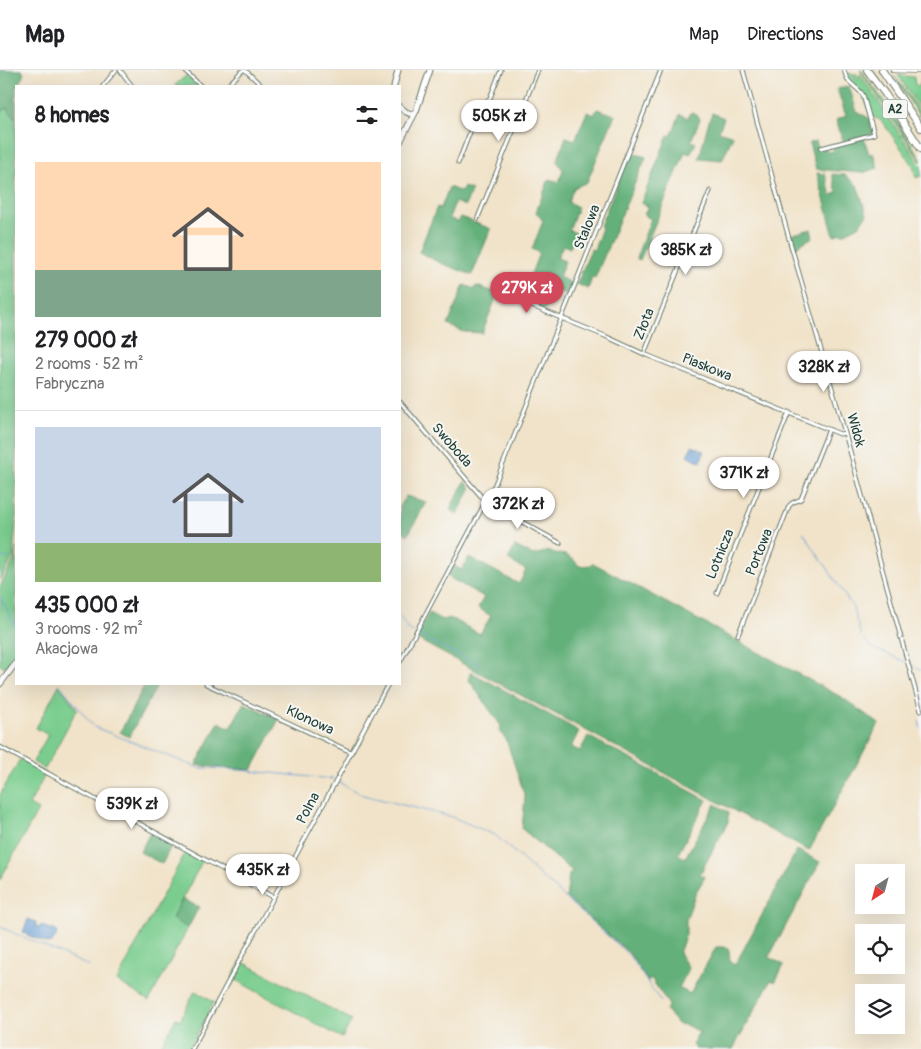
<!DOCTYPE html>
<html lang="en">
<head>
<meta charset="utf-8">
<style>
	body { margin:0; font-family:Pangolin,sans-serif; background:#f6f6f6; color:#202124; height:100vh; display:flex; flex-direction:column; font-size:19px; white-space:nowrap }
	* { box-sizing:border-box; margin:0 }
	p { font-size:16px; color:#757577 }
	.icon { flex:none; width:28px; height:28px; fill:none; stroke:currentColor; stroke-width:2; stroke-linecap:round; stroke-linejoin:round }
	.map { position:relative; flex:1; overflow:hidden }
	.drawer { position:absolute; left:15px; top:15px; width:386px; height:600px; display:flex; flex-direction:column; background:#fff; border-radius:0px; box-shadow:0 5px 20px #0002 }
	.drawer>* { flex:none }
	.needle { width:32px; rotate:216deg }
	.controls { position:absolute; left:855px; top:794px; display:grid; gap:10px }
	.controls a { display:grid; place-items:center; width:50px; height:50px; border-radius:0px; background:#fff; box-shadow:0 5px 20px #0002; font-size:25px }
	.price { position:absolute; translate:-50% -42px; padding:0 11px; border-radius:18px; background:#fff; color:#222; font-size:16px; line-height:32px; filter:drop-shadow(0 1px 2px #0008) }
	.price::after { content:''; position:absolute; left:50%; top:30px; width:15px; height:11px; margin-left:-8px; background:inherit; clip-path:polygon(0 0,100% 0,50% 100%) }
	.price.active { background:#d1495b; color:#fff }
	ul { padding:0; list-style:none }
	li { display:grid; align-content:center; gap:10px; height:265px; padding:0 20px }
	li+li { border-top:1px solid #e0e0e0 }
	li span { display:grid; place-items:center; height:155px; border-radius:0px; color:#555 }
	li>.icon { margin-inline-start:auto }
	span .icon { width:90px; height:90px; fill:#fffc; stroke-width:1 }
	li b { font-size:21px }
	h2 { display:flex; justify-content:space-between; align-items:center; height:60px; padding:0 20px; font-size:21px }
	header { display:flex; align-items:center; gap:30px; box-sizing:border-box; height:70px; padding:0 25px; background:#fff; border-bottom:1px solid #e0e0e0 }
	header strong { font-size:24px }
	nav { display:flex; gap:28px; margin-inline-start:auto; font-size:18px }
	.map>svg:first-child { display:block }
	.green { fill:#7acd8f; stroke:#4c8562 }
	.forest { fill:#63b07a; stroke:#417657 }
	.water { fill:#679dd4; stroke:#436d84 }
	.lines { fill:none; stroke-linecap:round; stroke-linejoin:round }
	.stream { stroke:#679dd4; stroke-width:1 }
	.minor-casing { stroke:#687768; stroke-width:5 }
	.secondary-casing { stroke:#687768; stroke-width:6 }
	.primary-casing { stroke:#687768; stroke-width:7 }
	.motorway-casing { stroke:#687768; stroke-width:8 }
	.minor { stroke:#fff; stroke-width:3 }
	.secondary { stroke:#fff; stroke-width:4.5 }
	.primary { stroke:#fff; stroke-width:5 }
	.motorway { stroke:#fff; stroke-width:6 }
	.labels { text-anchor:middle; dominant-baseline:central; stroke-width:4; stroke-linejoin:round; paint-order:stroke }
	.shield { fill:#f6f6f2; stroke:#60746d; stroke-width:1 }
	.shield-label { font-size:12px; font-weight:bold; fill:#1f3d34 }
	.street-label { font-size:14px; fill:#1f3d34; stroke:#f6f6f2 }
</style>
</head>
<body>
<header>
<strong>Map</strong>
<nav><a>Map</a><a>Directions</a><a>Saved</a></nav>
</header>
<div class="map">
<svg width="921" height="979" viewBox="0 0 921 979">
	<rect width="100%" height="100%" fill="#f6f6f2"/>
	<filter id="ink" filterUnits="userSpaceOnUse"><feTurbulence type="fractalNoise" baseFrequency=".02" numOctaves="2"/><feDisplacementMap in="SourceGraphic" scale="10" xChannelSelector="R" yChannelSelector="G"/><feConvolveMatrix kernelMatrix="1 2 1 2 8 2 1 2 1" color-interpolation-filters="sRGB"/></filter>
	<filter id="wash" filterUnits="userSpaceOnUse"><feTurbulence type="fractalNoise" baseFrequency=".0096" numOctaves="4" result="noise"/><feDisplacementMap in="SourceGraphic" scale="20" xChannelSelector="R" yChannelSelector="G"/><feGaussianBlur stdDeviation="1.12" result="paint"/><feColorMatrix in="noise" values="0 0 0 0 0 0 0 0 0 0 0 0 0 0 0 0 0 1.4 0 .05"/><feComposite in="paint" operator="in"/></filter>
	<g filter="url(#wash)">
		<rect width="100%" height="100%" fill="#f1e3c9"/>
		<path class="green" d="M860 0H861L883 30 921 89V92Z
			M846 4H857L855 9 856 10 860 4 921 96V107L920 106 916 108 913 95 883 53C879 48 876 49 871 46L864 25 850 11Z
			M187 5 198 16H174Z
			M898 5 914 7 915 14 917 17 920 15 921 8V41Z
			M894 6 903 17 921 45V49Z
			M7 38 16 49V452L13 487 0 511V43Z
			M16 478V582L5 598 0 595V517L14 490Z
			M59 615 77 639 45 699 33 692 48 665 36 658Z
			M20 689 46 703 29 735 38 740 0 810V725Z
			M186 781 203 790 172 848 188 858 149 931 117 911Z
			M241 891 352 950 342 968 232 908Z
			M195 921 214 932 189 979H159L176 948 180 950Z"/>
		<path class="forest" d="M0 0H21L24 3 19 16H16V25L15 29 16 31V49L7 38 0 43Z
			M849 16 857 42 869 48 873 64 843 71 836 50 846 46 837 19Z
			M597 39 615 45 587 112 574 118 568 132 578 137 569 160 576 163 570 178 563 175 557 188 565 191 559 207 574 214 569 226 554 219 545 240 521 230 539 183 532 179 543 151 536 142 549 109 559 112 563 100 557 91 566 67 575 70 587 42 594 45Z
			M691 42 697 44 700 49 691 71 696 73 690 84 685 82 640 190 636 188 651 149 644 145 648 136 641 133 668 65 671 66 680 44 688 48Z
			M712 43 724 48 719 61 733 66 722 90 699 88 708 54Z
			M864 68 869 84 873 83 878 98 862 103 816 99 809 73 816 71 818 79 825 77 827 82 833 81 832 76Z
			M630 82 646 87 595 208H592L588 219 577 214 591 179 594 180 602 158 600 156Z
			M817 103 825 104 831 125 837 123 832 104 845 105 857 115 867 144 859 156 843 164 840 163 834 166Z
			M449 117 461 122 464 117 472 120 465 136 455 132 449 148 458 152 461 147 491 159 472 205 438 192 419 182 437 137 441 138Z
			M811 159 813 167 794 178 790 165Z
			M464 215 474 219 476 216 498 223 482 263 464 262 448 255Z
			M465 411 471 418 457 445 450 439Z
			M406 426 426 432 408 465 400 460V436Z
			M515 476 533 485 549 481 557 484 566 485 574 490 578 495 580 496 591 495 593 493 843 628 879 654 809 781 415 568 429 543 442 550 450 548 480 564 491 546 478 538 484 527 448 507 454 496 462 500 469 487 519 514 526 500 508 490Z
			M471 602 579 661 571 677 580 681 588 666 707 730 678 784 685 788 715 734 728 742V752L700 804 705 807 696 822 686 850V864L679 883 689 898 679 918 690 924 716 877H725L729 880 730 891 735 895 797 780 820 792 769 887 784 895 775 912 771 910 733 979H696L692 974 699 962 686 955 677 954 666 940 669 935 651 908 648 912 629 883 566 828 569 805 572 801 522 759 525 727 506 669 499 661 501 656 469 610V606Z
			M145 614H158L129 667 120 662Z
			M244 633 279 649 252 700 225 698 196 695 219 652 230 658Z
			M151 761 173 773 162 794 140 782Z
			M182 829 199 837 188 858 172 849Z"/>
		<path class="water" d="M692 376 704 381 701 392 688 386 687 385Z
			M28 849 36 852V856L39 858 41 855 56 861 57 864 52 873 49 874 25 864 23 862Z"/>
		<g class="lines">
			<path class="stream" d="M803 462 822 491
				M0 487 9 488
				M824 493 853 538 861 566
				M0 527 16 557
				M400 546 407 559 414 562
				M417 564 480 596
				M864 569 871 577 906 592
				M909 594 921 600
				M59 614 94 657 199 698 228 699 333 709
				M919 651 921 658
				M338 712 363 725 452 747 495 765 628 884 661 932
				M0 857 89 896"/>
		</g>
	</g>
	<g filter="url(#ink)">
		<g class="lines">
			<g class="minor-casing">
				<path id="minor" d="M120 0 132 16
					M245 0 262 16
					M743 0 790 172 845 363 921 641
					M186 2 201 16
					M103 16 116 0
					M227 16 243 0
					M821 78 874 64 863 25C855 14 848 16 844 0
					M458 93 479 39 490 28 501 0
					M477 150 538 0
					M500 223 605 266 644 284 840 364 845 363
					M644 284 710 121
					M400 332 486 432 560 473
					M717 523 789 342
					M738 565 789 436 792 433 801 429 829 359
					M400 592 495 414 661 0
					M206 614 351 682
					M0 677 273 827
					M192 979 388 614"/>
			</g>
			<g class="secondary-casing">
				<path id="secondary" d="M893 0 921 1"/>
			</g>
			<g class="primary-casing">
				<path id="primary" d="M394 16 398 0
					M400 37 406 42 414 45
					M400 72 416 41 430 0
					M0 614 16 593"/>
			</g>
			<g class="motorway-casing">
				<path id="motorway" d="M867 0 885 24 921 79
					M882 0 921 58"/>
			</g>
			<use href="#minor" class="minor"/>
			<use href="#secondary" class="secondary"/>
			<use href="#primary" class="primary"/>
			<use href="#motorway" class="motorway"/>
		</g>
	</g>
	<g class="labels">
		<rect class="shield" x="882.5" y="29.5" width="25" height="19" rx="4"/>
		<g class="shield-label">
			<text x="895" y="39">A2</text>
		</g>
		<g class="street-label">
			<text transform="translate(587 157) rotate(-68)">Stalowa</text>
			<text transform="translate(644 254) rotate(-68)">Złota</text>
			<text transform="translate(707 297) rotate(22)">Piaskowa</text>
			<text transform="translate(856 360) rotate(74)">Widok</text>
			<text transform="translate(452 375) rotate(49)">Swoboda</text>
			<text transform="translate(759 482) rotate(-68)">Portowa</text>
			<text transform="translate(720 484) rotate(-68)">Lotnicza</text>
			<text transform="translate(310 650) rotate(25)">Klonowa</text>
			<text transform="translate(308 738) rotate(-62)">Polna</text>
		</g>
	</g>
</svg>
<div class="controls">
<a><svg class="needle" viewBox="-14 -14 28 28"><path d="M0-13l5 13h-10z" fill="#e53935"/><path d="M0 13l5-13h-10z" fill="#757577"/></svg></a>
<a><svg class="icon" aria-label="locate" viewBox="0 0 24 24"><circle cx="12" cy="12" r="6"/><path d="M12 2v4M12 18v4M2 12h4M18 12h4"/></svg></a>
<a><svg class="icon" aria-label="layers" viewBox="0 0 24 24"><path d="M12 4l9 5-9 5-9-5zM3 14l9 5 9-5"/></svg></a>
</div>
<b class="price" style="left:499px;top:72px">505K zł</b>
<b class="price" style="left:686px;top:206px">385K zł</b>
<b class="price active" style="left:527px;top:244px">279K zł</b>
<b class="price" style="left:824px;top:323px">328K zł</b>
<b class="price" style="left:744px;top:429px">371K zł</b>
<b class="price" style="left:518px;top:460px">372K zł</b>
<b class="price" style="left:132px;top:760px">539K zł</b>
<b class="price" style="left:263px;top:826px">435K zł</b>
<section class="drawer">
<h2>8 homes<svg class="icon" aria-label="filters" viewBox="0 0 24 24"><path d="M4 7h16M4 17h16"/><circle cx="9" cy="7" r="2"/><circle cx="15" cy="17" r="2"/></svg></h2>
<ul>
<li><span style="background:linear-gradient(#ffd9b3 70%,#7fa58c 0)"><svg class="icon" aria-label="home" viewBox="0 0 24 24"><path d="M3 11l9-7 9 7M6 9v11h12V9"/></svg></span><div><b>279 000 zł</b><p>2 rooms · 52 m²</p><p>Fabryczna</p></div></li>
<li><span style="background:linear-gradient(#c9d6e8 75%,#8fb573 0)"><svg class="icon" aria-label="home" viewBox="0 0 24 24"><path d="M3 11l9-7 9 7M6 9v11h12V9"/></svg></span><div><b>435 000 zł</b><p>3 rooms · 92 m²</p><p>Akacjowa</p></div></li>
</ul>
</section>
</div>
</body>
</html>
